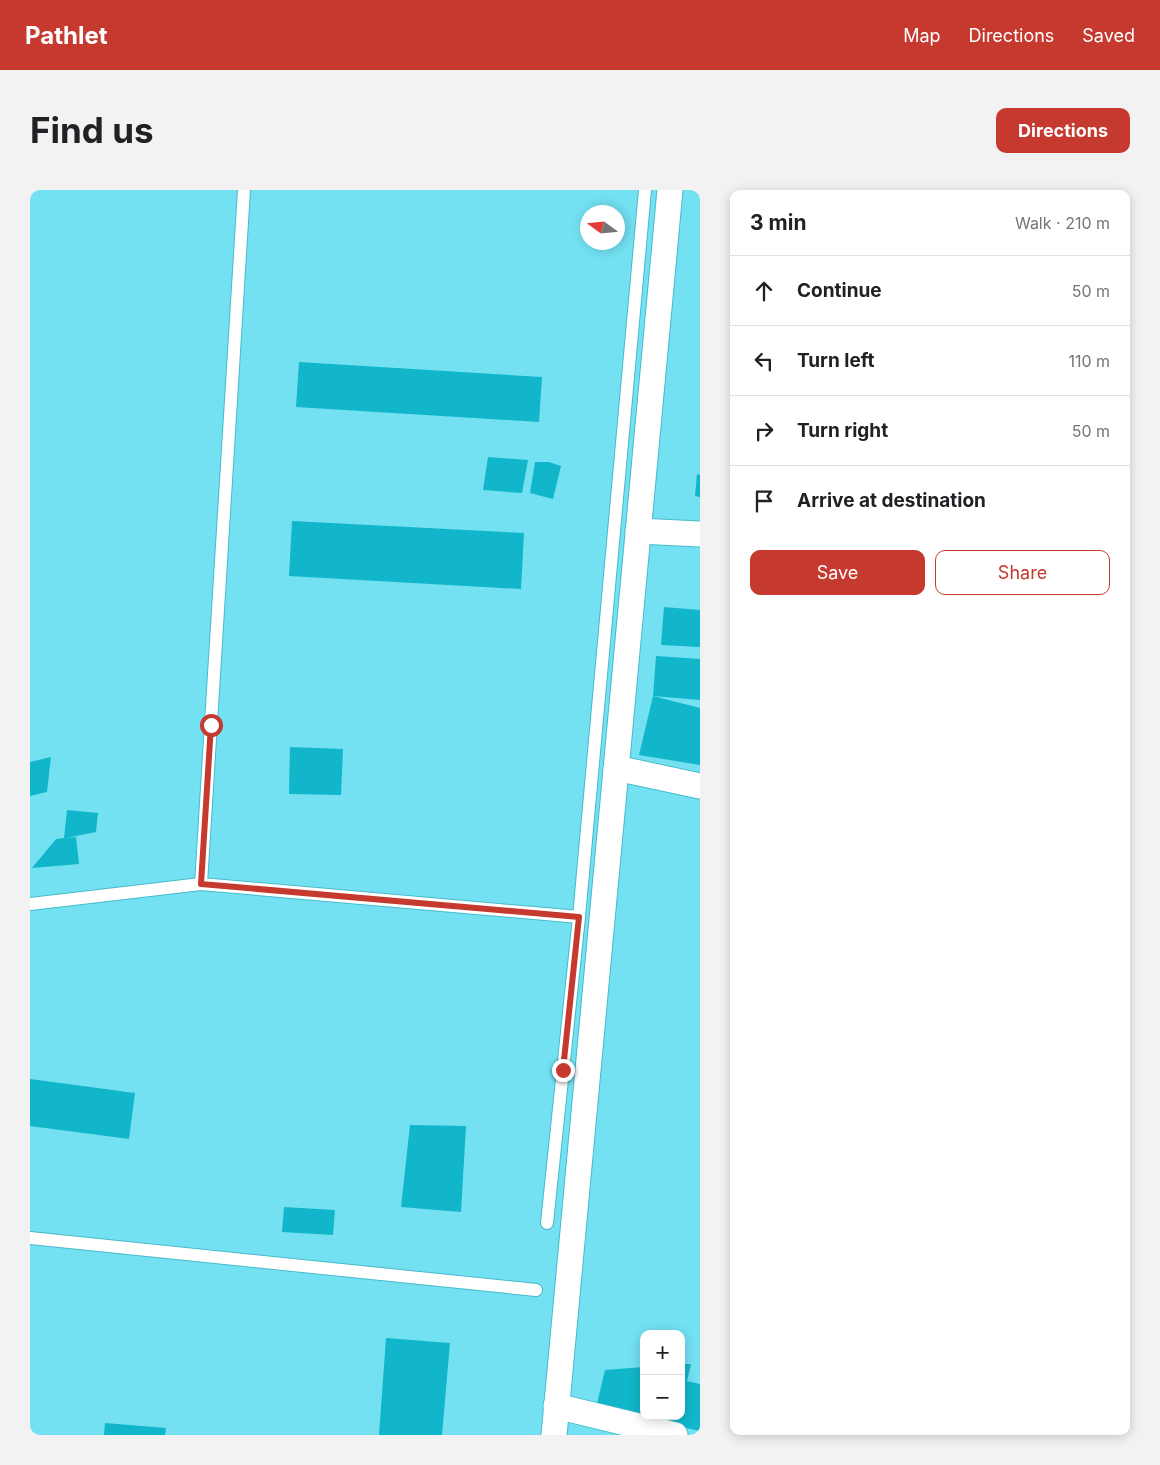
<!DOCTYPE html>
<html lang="en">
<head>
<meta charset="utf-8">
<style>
	body { margin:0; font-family:Inter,sans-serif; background:#f2f2f2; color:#202124 }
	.controls { position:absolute; right:15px; bottom:15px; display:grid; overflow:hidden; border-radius:10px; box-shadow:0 2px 12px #0003 }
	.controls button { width:45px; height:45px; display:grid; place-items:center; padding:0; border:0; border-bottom:1px solid #e0e0e0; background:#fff; color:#202124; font:25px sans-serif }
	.compass { position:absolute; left:550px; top:15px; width:45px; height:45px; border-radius:50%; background:#fff; box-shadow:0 2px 12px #0003; rotate:285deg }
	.stop { position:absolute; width:15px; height:15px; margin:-11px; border:4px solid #c6392e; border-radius:50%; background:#fff }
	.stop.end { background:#c6392e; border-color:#fff; box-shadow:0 1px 5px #0008 }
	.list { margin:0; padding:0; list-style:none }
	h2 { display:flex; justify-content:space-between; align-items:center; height:65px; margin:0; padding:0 20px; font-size:21px }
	h2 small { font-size:16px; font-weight:400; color:#757577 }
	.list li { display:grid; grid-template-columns:32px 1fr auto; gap:15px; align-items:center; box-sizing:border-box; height:70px; padding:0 20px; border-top:1px solid #e0e0e0 }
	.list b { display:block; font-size:19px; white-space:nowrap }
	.list em { font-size:16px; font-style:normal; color:#757577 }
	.actions { display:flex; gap:10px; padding:15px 20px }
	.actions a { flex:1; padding:11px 0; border:1px solid #c6392e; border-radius:10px; text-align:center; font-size:18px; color:#c6392e }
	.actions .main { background:#c6392e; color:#fff }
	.icon { flex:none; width:28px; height:28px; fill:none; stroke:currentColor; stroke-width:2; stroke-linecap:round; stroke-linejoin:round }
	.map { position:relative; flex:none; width:670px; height:1245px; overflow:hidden; border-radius:10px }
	header { display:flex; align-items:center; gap:30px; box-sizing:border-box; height:70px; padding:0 25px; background:#c6392e; color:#fff }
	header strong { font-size:24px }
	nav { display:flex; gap:28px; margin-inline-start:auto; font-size:18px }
	.intro { display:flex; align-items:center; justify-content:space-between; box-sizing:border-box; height:120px; padding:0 30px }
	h1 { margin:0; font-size:35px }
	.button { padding:12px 22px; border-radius:10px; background:#c6392e; color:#fff; font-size:18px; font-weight:700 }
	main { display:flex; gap:30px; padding:0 30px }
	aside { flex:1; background:#fff; border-radius:10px; box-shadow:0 2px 12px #0003 }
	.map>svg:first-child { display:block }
</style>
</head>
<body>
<header>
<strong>Pathlet</strong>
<nav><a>Map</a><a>Directions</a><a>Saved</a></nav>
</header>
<div class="intro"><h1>Find us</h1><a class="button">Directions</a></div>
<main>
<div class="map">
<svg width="670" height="1245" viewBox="0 0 670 1245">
	<rect width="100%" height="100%" fill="#73e1f2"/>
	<!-- building -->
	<g fill="#11b6ca">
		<path d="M269,172L512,187L509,232L266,217Z"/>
		<path d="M458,267L498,270L492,303L453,300Z"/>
		<path d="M505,272H519L531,276L523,309L500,303Z"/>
		<path d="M667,284L670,285V307L665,306Z"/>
		<path d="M262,331L494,343L491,399L259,386Z"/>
		<path d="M634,417L670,420V457L631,455Z"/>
		<path d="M626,466L670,469V510L623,506Z"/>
		<path d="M623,506L670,518V575L609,565Z"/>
		<path d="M260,557L313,559L311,605L259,604Z"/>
		<path d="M21,567L17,602L0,606V572Z"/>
		<path d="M37,620L68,623L66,642L36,648L46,647L49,674L2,678L26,649L34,648Z"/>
		<path d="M0,889L105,903L99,949L0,936Z"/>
		<path d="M380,935L436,936L431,1022L371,1017Z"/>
		<path d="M254,1017L305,1020L303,1045L252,1042Z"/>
		<path d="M356,1148L420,1153L412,1245H349Z"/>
		<path d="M651,1174H661L657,1191L670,1194V1241L566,1218L575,1180L614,1177V1226H651Z"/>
		<path d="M75,1233L136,1238L135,1245H74Z"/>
	</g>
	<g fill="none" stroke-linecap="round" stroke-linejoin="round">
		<defs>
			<g id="service">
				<path d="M171,694L214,0"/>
				<path d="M0,714L171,694L549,727"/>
				<path d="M517,1033L549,727L615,0"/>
				<path d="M0,1048L506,1100"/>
			</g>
			<g id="minor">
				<path d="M608,341L670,344"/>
				<path d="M586,578L670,596"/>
				<path d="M526,1216L645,1245"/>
				<path d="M524,1245L640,0"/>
			</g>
		</defs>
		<!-- service casing -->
		<use href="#service" stroke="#48baca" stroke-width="14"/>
		<!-- minor casing -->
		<use href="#minor" stroke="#48baca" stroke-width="27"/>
		<!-- service -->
		<use href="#service" stroke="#fff" stroke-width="12"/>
		<!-- minor -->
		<use href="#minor" stroke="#fff" stroke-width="25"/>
	</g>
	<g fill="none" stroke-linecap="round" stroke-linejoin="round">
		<!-- route -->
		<path stroke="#c6392e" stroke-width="6" d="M181,535L171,694L549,727L533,880"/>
	</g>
</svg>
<div class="controls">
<button>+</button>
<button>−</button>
</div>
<svg class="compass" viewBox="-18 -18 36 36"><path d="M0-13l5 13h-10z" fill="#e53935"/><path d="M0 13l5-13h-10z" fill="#757577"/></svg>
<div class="stop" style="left:181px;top:535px"></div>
<div class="stop end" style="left:533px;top:880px"></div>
</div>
<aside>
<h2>3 min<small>Walk · 210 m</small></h2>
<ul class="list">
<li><svg class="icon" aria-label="ahead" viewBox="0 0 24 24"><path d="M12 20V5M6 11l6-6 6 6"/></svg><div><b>Continue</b></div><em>50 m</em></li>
<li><svg class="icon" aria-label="left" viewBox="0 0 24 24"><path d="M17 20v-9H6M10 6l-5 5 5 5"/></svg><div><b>Turn left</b></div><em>110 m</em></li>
<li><svg class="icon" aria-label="right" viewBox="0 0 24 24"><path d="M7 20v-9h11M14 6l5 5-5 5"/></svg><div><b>Turn right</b></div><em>50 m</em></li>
<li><svg class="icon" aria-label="arrive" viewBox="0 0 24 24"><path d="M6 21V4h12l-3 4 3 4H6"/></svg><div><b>Arrive at destination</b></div></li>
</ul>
<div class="actions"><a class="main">Save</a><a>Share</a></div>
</aside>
</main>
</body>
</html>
